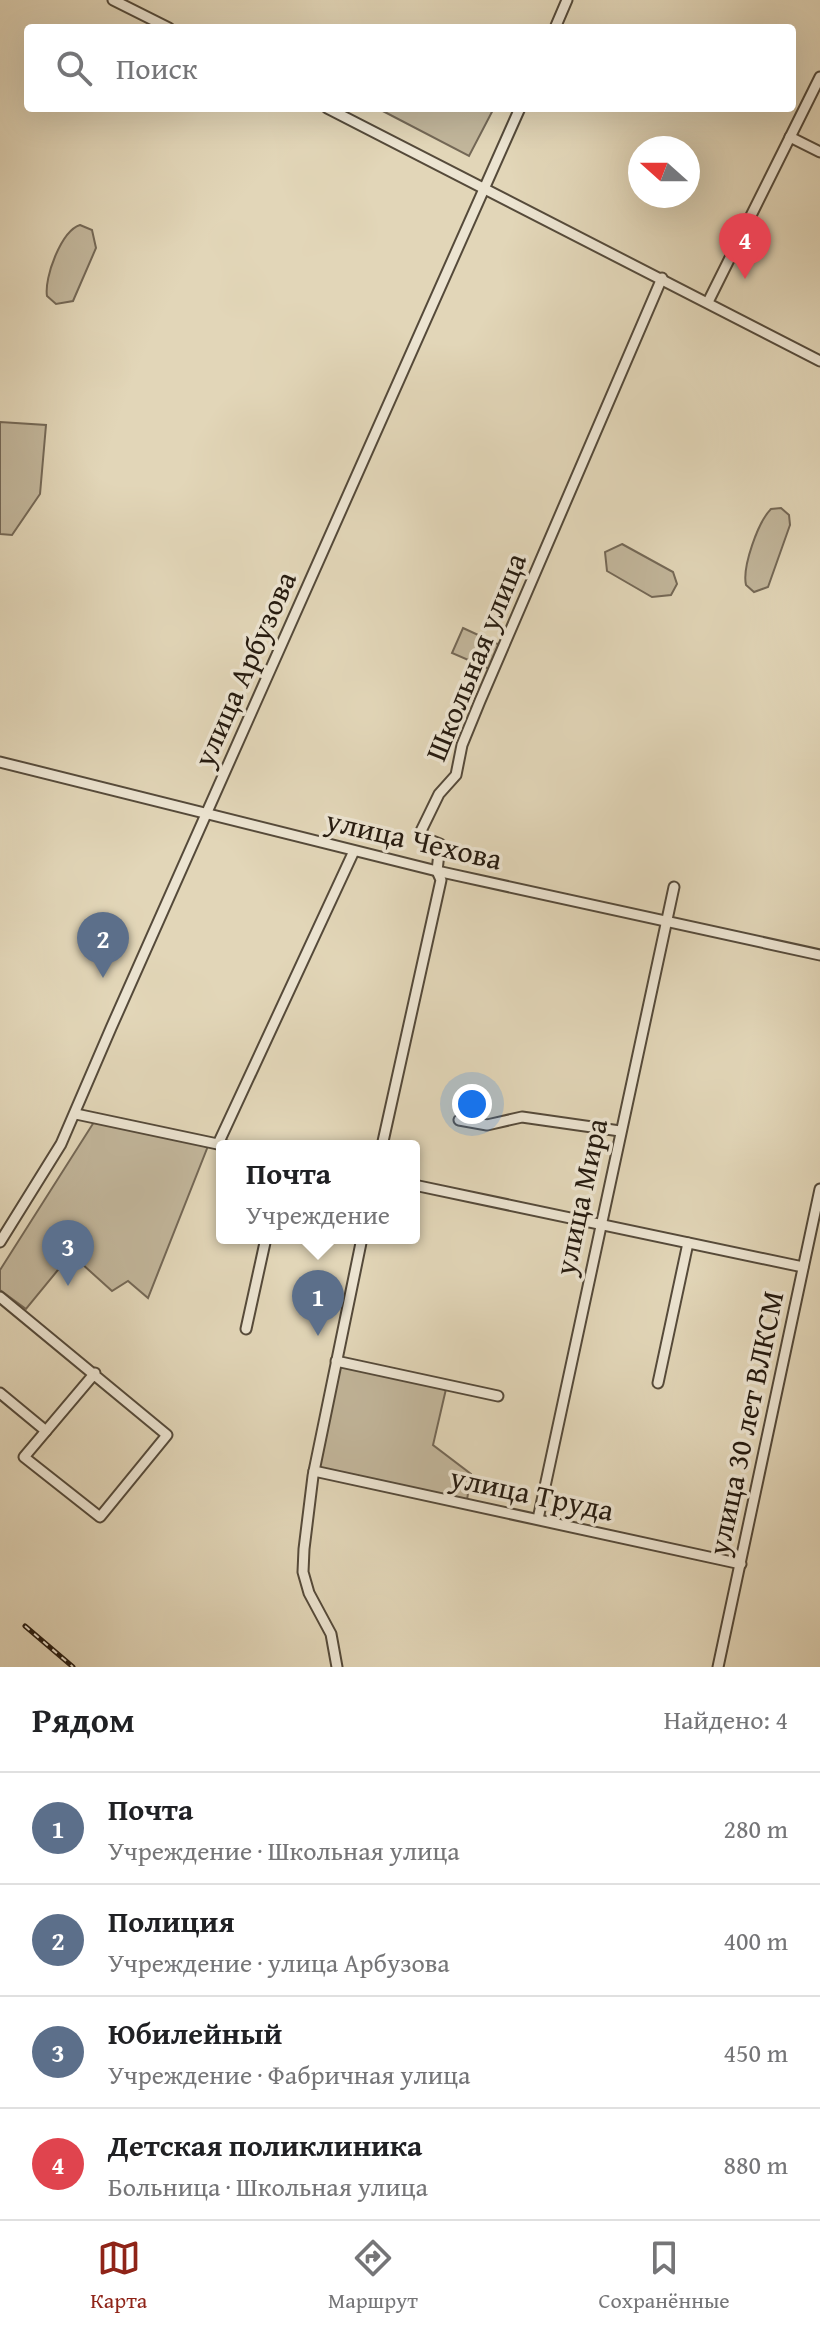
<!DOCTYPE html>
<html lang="ru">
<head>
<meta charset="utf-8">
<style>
	body { margin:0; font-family:"Gentium Book Plus",serif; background:#f2f2f2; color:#202124 }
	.compass { position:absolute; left:628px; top:136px; width:72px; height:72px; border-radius:50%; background:#fff; box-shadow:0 8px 32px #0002; rotate:291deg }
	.you { position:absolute; left:472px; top:1104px; width:28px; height:28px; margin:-20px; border:6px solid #fff; border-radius:50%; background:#1a73e8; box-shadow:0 0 0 12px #1a73e833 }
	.badge { display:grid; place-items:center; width:52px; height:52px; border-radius:50%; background:#8f2418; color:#fff; font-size:26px; font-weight:700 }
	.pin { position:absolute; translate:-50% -66px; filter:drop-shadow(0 2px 4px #0008) }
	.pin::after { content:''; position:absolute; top:42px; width:28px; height:24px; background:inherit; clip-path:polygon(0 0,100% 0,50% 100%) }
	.popup { position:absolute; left:216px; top:1140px; width:204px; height:104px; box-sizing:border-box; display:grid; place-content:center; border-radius:8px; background:#fff; filter:drop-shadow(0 2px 6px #0005); font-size:26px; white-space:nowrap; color:#757577 }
	.popup b { font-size:30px; color:#202124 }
	.popup::after { content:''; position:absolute; left:50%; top:100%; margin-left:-16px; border:16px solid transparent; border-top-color:#fff }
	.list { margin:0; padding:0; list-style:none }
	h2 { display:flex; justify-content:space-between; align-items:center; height:104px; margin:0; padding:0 32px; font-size:34px }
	h2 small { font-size:26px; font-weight:400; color:#757577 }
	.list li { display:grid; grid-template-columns:52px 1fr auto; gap:24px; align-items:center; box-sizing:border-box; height:112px; padding:0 32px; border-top:2px solid #e0e0e0 }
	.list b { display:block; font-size:30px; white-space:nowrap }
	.list p { margin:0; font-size:26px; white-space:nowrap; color:#757577 }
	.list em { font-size:26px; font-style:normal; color:#757577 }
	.icon { flex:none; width:44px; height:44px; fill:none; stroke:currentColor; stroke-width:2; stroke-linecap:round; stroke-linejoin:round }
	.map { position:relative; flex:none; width:820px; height:1667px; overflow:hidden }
	.search { position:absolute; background:#fff; box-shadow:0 8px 32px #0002; left:24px; right:24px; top:24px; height:88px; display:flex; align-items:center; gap:20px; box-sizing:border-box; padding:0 28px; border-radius:8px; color:#757577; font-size:30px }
	.sheet { height:552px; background:#fff }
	nav { display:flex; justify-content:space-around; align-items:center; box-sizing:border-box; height:112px; border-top:2px solid #e0e0e0; background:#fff; font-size:22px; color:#757577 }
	nav a { display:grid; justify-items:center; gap:4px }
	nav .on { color:#8f2418 }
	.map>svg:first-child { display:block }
</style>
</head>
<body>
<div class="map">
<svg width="820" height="1667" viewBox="0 0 820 1667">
	<rect width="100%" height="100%" fill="#e2d6b8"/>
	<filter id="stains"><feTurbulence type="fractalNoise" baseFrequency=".0025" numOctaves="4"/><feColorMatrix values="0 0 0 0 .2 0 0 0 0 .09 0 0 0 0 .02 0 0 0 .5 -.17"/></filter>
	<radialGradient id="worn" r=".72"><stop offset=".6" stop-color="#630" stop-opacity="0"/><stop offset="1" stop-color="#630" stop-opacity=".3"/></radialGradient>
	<!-- green -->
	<g fill="#c2b69b" stroke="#746856" stroke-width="2">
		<path d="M377,108H494L469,156Z"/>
		<path d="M80,225L92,230L96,248L73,301L56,304L47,296C44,278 61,231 80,225Z"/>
		<path d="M0,422L46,425L40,494L12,535L0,534Z"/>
		<path d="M781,508L789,515L790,525L768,587L754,592L746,585C742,567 758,522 771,509Z"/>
		<path d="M622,544L673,572L677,584L671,595L652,597L607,571L605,552Z"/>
		<path d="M463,628L500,645L489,669L452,653Z"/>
		<path d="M94,1122L208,1146L148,1298L128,1281L112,1291L71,1254L26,1309L0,1290V1270Z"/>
		<path d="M338,1366L446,1389L433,1445L471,1474L467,1500L319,1468Z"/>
	</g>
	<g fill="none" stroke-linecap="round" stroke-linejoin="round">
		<defs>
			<g id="minor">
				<path d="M113,0L169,28"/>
				<path d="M555,28L567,0"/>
				<path d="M327,108L820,361"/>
				<path d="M790,137L820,152"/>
				<path d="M708,302L820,77"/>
				<path d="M0,762L437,871L820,955"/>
				<path d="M76,1114L227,1146"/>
				<path d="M459,1120L487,1125L522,1117L620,1131"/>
				<path d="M218,1144L354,851"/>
				<path d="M382,1146L441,880L437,871L440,844L425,838L421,831L439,794L456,775L462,745L480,701L662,278"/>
				<path d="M414,1185L803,1267"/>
				<path d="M0,1242L61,1144L111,1028L520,108"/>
				<path d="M0,1297L167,1435L100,1517L24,1457L95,1373"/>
				<path d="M246,1329L266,1238"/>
				<path d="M336,1361L498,1396"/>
				<path d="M658,1383L688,1243"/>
				<path d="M0,1393L46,1431"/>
				<path d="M314,1471L741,1564"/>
				<path d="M538,1519L674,887"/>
				<path d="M337,1667L331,1634L309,1593L303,1572L304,1549L313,1476L362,1238"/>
				<path d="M718,1667L820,1189"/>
			</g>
		</defs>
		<!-- minor casing -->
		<use href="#minor" stroke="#554a3a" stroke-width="13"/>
		<!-- minor -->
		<use href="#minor" stroke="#ece4d1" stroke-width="9"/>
		<defs>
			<path id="rail" d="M25,1626L73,1667"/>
		</defs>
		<!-- rail casing -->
		<use href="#rail" stroke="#261b10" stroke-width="5"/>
		<!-- rail -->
		<use href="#rail" stroke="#ece4d1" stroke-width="2" stroke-dasharray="6" stroke-linecap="butt"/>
	</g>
	<g text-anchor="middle" stroke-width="7" stroke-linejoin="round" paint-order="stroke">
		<!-- street labels -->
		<g font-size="30" fill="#261b10" stroke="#ece4d1">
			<text transform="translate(476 657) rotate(-68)" y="10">Школьная улица</text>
			<text transform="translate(245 669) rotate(-66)" y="10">улица Арбузова</text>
			<text transform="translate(414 840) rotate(13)" y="10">улица Чехова</text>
			<text transform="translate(581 1197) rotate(-78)" y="10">улица Мира</text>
			<text transform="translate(746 1423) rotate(-78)" y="10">улица 30 лет ВЛКСМ</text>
			<text transform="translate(532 1494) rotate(12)" y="10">улица Труда</text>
		</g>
	</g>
	<rect width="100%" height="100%" filter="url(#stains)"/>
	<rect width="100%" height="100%" fill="url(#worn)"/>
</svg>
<svg class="compass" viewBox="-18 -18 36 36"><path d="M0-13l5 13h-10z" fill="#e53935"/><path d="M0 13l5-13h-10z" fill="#757577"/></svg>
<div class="you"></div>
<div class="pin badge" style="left:318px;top:1336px;background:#5c6f8a">1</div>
<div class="popup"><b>Почта</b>Учреждение</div>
<div class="pin badge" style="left:103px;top:978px;background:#5c6f8a">2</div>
<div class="pin badge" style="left:68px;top:1286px;background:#5c6f8a">3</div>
<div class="pin badge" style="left:745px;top:279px;background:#e0444e">4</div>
<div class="search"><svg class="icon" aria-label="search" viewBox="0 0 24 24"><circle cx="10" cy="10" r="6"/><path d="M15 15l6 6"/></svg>Поиск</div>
</div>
<section class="sheet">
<h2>Рядом<small>Найдено: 4</small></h2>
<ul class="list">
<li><span class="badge" style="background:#5c6f8a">1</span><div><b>Почта</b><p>Учреждение · Школьная улица</p></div><em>280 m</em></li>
<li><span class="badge" style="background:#5c6f8a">2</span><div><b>Полиция</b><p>Учреждение · улица Арбузова</p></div><em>400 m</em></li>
<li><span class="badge" style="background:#5c6f8a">3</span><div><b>Юбилейный</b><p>Учреждение · Фабричная улица</p></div><em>450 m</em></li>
<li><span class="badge" style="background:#e0444e">4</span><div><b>Детская поликлиника</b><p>Больница · Школьная улица</p></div><em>880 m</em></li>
</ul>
</section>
<nav>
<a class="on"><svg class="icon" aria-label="map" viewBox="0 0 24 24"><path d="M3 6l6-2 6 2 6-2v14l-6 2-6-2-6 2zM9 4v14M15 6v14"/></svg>Карта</a>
<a><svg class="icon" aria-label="directions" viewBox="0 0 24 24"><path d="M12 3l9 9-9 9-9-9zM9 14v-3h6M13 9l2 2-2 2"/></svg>Маршрут</a>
<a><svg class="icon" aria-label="saved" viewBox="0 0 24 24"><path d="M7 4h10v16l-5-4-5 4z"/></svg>Сохранённые</a>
</nav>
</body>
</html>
